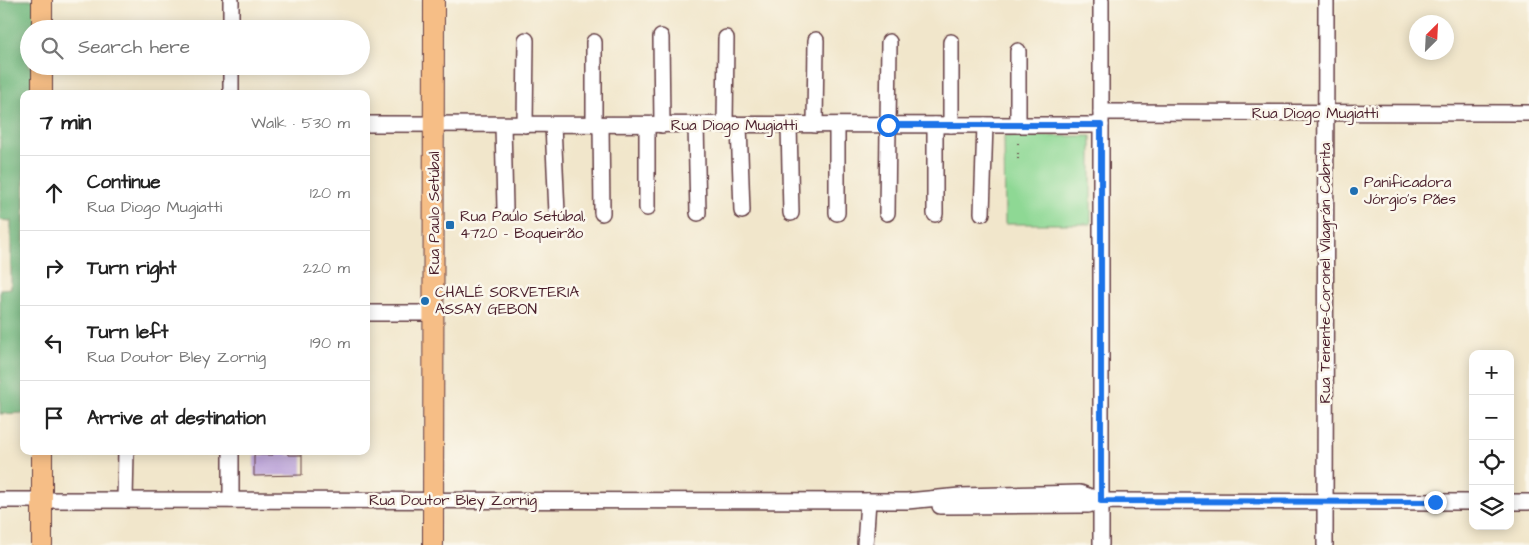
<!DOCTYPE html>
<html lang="en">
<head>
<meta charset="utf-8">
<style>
	body { margin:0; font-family:"Architects Daughter",sans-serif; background:#f6f6f6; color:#222 }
	.controls { position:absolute; right:15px; bottom:15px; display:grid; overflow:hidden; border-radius:10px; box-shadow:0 2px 12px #0003 }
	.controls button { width:45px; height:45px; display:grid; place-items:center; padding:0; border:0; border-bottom:1px solid #e0e0e0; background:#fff; color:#222; font:25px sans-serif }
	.compass { position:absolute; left:1409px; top:15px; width:45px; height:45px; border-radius:50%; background:#fff; box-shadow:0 2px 12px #0003; rotate:24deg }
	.stop { position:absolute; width:15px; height:15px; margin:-11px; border:4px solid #1a73e8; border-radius:50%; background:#fff }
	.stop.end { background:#1a73e8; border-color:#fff; box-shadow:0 1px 5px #0008 }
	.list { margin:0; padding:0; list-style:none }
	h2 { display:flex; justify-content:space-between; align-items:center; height:65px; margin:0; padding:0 20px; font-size:21px }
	h2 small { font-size:16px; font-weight:400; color:#767676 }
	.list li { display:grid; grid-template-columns:32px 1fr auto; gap:15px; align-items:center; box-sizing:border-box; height:75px; padding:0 20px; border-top:1px solid #e0e0e0 }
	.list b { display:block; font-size:19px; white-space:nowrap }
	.list p { margin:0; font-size:16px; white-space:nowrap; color:#767676 }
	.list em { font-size:16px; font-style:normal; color:#767676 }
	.icon { flex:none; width:28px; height:28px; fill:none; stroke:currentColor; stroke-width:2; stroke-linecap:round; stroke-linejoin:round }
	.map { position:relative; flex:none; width:1529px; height:545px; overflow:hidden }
	.search { position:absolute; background:#fff; box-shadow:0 2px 12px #0003; left:20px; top:20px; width:350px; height:55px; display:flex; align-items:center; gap:12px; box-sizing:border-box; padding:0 18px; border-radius:28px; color:#767676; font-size:19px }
	.panel { position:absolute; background:#fff; box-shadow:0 2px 12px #0003; left:20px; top:90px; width:350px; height:365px; border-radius:10px }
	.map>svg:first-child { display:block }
</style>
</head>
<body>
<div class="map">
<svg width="1529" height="545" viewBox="0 0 1529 545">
	<rect width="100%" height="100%" fill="#fbf7ec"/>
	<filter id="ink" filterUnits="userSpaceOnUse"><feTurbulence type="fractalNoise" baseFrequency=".02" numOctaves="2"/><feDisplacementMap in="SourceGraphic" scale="10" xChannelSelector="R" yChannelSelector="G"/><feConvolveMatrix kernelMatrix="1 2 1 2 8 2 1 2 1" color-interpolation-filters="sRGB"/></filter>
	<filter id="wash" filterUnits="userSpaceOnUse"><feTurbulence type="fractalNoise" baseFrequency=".0096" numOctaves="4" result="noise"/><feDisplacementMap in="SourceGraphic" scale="20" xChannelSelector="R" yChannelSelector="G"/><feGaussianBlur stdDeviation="1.12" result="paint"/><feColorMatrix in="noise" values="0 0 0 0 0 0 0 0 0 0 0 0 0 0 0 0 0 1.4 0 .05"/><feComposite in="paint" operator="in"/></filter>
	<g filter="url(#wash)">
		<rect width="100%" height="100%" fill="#f1e6cb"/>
		<!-- green -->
		<path fill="#8ed894" stroke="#6c7c60" d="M1004,136H1091V224H1005Z"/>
		<!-- forest -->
		<path fill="#72b87e" stroke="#5e6c54" d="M0,0H41V29H29V66H41V94H24V413L0,414V289L11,288V221L0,220Z"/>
		<g id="blocks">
			<!-- building -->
			<path fill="#bfa8da" d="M273,451H287L288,455H302V475L254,476V455H273Z"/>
		</g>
	</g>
	<g filter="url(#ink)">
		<use href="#blocks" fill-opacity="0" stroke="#633d43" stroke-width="1"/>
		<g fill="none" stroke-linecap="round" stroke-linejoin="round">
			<defs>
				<g id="minor">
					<path d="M231,29V0"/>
					<path d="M661,37L662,125"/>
					<path d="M951,42V125"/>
					<path d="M231,94V66"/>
					<path d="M1101,112L1529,113"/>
					<path d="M366,124L1101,125"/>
					<path d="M503,125L505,209"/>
					<path d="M525,125L526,40"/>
					<path d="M553,125L557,213"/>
					<path d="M594,125V42"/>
					<path d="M601,125L602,213"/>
					<path d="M647,125V208"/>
					<path d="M696,125L698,213"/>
					<path d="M725,125L726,38"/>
					<path d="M739,125L742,211"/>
					<path d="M789,125L791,213"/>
					<path d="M815,125L816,40"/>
					<path d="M1018,125V51"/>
					<path d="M837,213V125"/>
					<path d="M887,213L889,42"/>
					<path d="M982,213L985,125"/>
					<path d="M935,214V125"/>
					<path d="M366,313H433"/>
					<path d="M0,500L907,501L960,496L1080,493L1101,501"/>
					<path d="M125,500L126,451"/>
					<path d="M231,500V451"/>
					<path d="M1510,502H1529"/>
					<path d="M940,506L1088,505L1101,501L1473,502"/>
					<path d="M865,545L868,501"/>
					<path d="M1101,545V0"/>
					<path d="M1325,545L1326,0"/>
				</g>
				<g id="major">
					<path d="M42,0V29"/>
					<path d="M42,66V94"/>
					<path d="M42,451V545"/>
					<path d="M433,545L434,0"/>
				</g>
			</defs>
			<!-- minor casing -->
			<use href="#minor" stroke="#633d43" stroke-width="18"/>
			<!-- major casing -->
			<use href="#major" stroke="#633d43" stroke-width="22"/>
			<!-- path -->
			<path stroke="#633d43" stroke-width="2" stroke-dasharray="1 4" stroke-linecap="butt" d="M1018,159V139"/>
			<!-- minor -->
			<use href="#minor" stroke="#fff" stroke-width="15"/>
			<!-- major -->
			<use href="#major" stroke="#f6be86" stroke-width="20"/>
		</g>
	</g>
	<g fill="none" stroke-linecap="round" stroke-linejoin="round" filter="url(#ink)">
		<!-- route -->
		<path stroke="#1a73e8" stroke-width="6" d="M888,125H1101V501L1435,502"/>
	</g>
	<!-- markers -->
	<g fill="#1f6fb2" stroke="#fbf7ec" stroke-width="2">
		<circle cx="1354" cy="191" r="5"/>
		<rect x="445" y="220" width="10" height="10" rx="2.5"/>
		<circle cx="425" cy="301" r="5"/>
	</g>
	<g text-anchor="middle" stroke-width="5" stroke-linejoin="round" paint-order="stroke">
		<!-- street labels -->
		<g font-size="15" fill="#4a1f2b" stroke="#fbf7ec">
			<text x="1315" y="118">Rua Diogo Mugiatti</text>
			<text x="734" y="130">Rua Diogo Mugiatti</text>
			<text transform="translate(434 213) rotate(-90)" y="5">Rua Paulo Setúbal</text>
			<text transform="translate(1325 273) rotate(-90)" y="5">Rua Tenente-Coronel Vilagrán Cabrita</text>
			<text x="453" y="505">Rua Doutor Bley Zornig</text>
		</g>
		<!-- poi labels -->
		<g font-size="15" fill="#4a1f2b" stroke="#fbf7ec" text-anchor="start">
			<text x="1364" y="187">Panificadora<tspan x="1364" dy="17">Jórgio's Pães</tspan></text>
			<text x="460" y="221">Rua Paulo Setúbal,<tspan x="460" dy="17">4720 - Boqueirão</tspan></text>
			<text x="435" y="297">CHALÉ SORVETERIA<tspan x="435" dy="17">ASSAY GEBON</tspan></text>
		</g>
	</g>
</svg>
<div class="controls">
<button>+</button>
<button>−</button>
<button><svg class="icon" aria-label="locate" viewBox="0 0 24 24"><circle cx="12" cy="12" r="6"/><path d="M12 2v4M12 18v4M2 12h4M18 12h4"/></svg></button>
<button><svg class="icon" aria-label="layers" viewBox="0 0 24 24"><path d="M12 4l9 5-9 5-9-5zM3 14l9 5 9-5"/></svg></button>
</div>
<svg class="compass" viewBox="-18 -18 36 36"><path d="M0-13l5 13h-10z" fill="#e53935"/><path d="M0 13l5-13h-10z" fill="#767676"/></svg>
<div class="stop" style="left:888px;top:125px"></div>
<div class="stop end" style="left:1435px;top:502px"></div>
<div class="search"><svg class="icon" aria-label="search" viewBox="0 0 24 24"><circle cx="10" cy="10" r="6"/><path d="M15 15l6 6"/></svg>Search here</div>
<section class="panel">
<h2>7 min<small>Walk · 530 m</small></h2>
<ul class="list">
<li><svg class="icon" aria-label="ahead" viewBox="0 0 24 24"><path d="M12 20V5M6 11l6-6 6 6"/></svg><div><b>Continue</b><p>Rua Diogo Mugiatti</p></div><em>120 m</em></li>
<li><svg class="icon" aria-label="right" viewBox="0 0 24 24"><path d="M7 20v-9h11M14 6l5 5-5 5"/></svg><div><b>Turn right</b></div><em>220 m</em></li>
<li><svg class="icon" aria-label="left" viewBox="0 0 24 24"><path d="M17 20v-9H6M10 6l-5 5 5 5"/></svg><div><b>Turn left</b><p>Rua Doutor Bley Zornig</p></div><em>190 m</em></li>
<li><svg class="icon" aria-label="arrive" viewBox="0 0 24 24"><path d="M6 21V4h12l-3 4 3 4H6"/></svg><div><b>Arrive at destination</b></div></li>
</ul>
</section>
</div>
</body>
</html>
